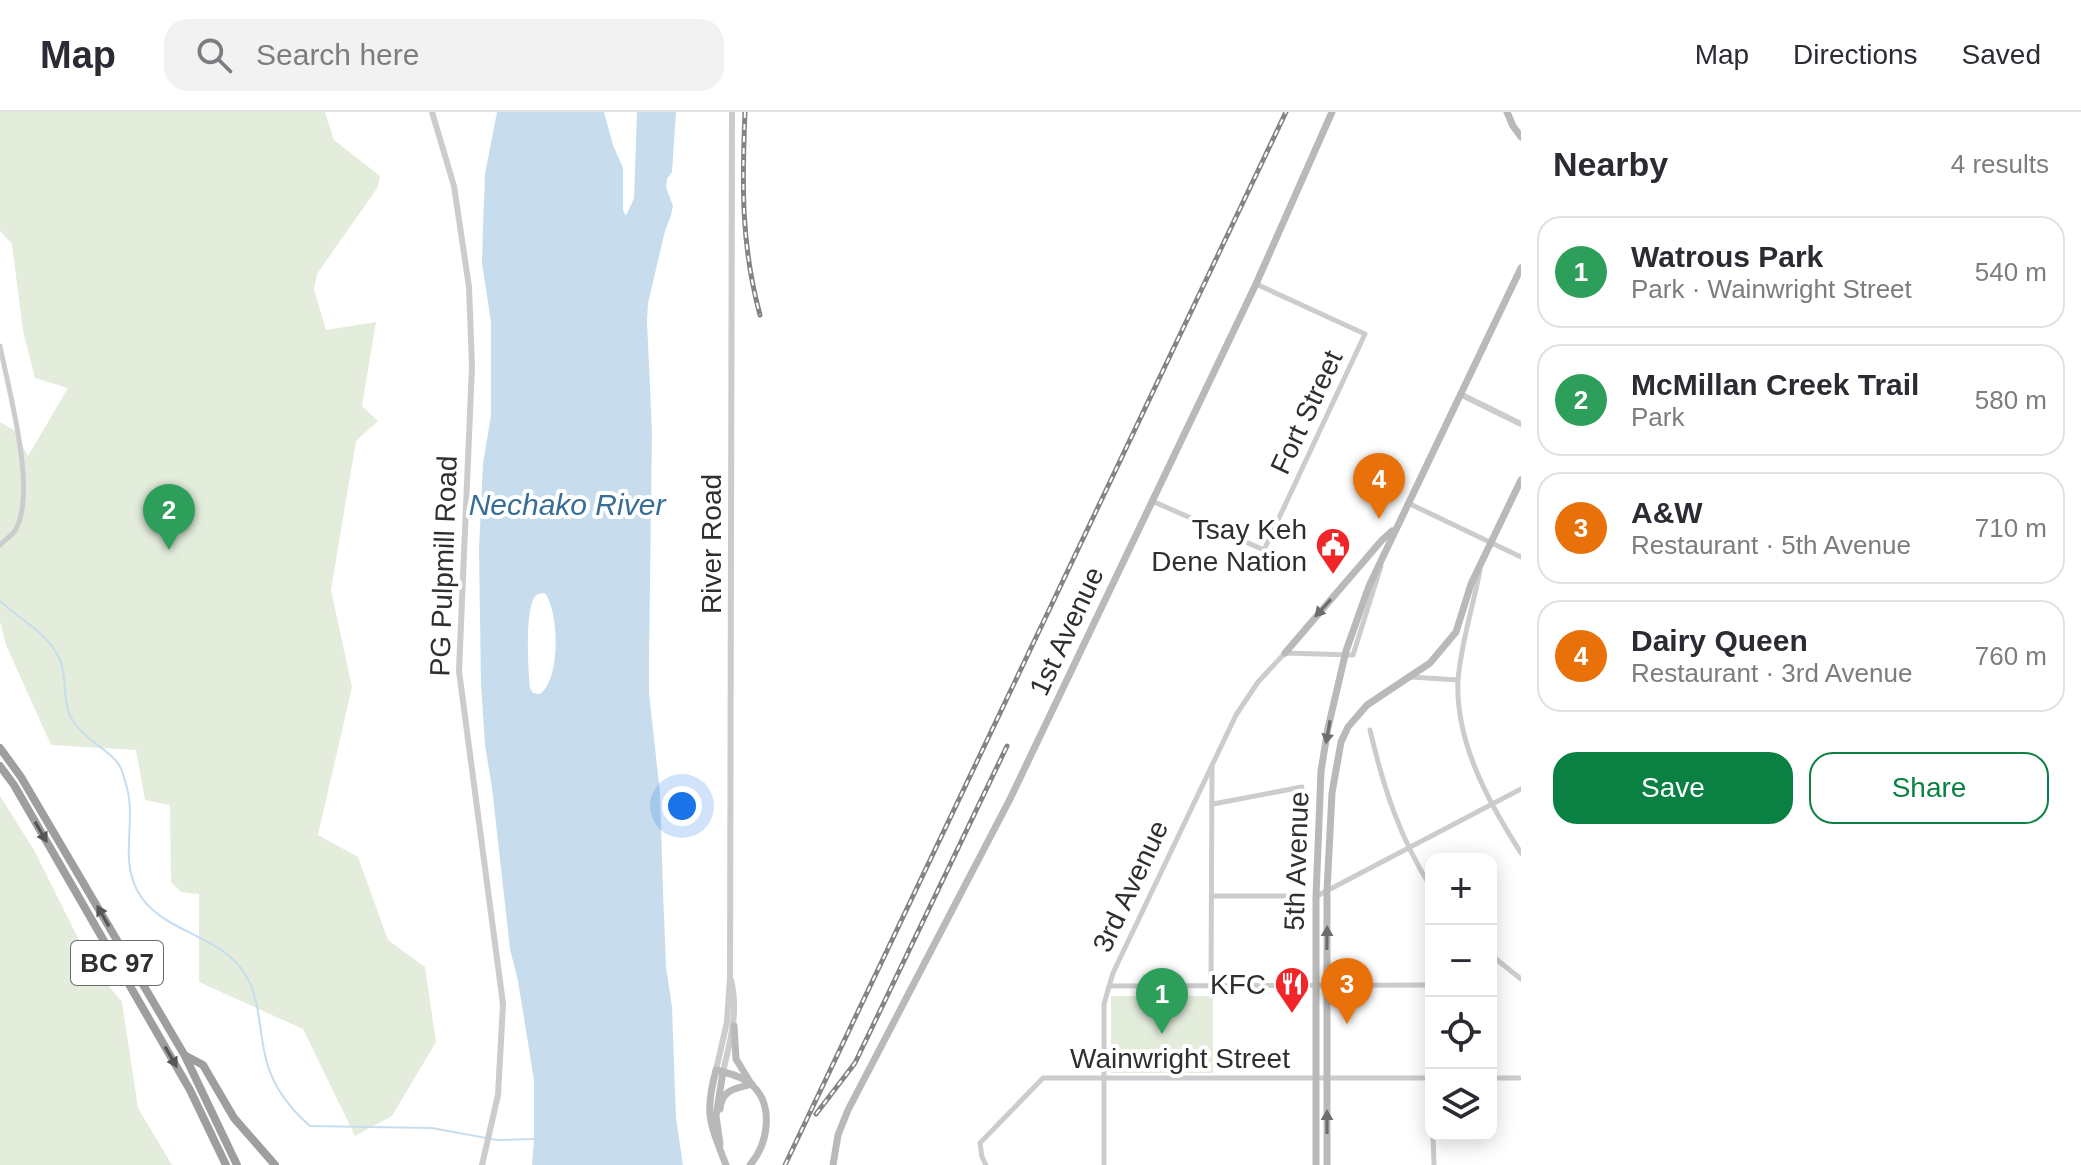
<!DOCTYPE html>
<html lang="en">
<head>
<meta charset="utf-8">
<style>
	body { margin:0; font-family:Arial,sans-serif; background:#f2f2f3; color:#2b2b33 }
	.controls { position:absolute; right:24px; bottom:24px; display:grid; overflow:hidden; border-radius:16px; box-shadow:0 4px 20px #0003 }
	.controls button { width:72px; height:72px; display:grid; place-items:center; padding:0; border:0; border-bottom:2px solid #e1e1e2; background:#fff; color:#2b2b33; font:40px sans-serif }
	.you { position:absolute; left:682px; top:694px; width:28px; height:28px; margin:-20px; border:6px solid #fff; border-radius:50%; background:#1a73e8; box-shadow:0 0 0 12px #1a73e833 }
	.badge { display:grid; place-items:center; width:52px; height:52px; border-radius:50%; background:#0b8043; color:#fff; font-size:26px; font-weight:700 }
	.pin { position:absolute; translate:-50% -66px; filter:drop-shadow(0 2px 4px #0008) }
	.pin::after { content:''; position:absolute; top:42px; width:28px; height:24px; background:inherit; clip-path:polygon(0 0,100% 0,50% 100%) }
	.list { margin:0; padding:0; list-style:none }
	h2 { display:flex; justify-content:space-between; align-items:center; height:104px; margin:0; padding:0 32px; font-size:34px }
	h2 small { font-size:26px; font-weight:400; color:#7c7c81 }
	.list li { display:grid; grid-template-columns:52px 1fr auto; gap:24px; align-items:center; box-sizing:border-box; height:112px; margin:0 16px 16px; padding:0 16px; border:2px solid #e1e1e2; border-radius:24px }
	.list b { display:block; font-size:30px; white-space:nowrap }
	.list p { margin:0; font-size:26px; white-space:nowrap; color:#7c7c81 }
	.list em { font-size:26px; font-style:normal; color:#7c7c81 }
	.actions { display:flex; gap:16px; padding:24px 32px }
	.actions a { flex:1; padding:18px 0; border:2px solid #0b8043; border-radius:24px; text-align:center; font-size:28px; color:#0b8043 }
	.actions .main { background:#0b8043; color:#fff }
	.icon { flex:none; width:44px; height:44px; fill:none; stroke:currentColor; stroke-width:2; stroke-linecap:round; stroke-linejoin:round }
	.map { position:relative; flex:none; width:1521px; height:1053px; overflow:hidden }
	header { display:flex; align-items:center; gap:48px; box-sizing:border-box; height:112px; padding:0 40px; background:#fff; border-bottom:2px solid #e1e1e2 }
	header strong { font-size:38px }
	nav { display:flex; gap:44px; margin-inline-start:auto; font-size:28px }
	.search { width:560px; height:72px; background:#f2f2f3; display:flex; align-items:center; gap:20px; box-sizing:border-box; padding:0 28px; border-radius:24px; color:#7c7c81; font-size:30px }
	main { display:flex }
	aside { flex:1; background:#fff }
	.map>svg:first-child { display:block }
</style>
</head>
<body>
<header>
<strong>Map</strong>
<div class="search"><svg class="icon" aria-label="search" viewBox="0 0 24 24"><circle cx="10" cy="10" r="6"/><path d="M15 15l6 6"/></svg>Search here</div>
<nav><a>Map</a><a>Directions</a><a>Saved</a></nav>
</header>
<main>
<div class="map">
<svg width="1521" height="1053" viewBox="0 0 1521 1053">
	<rect width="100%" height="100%" fill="#fff"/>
	<!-- green -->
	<g fill="#e4eddc">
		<path d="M0,0H325L334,28L380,64L378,75L317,162L314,177L326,218L376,210L362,294L378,309L356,329L331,478L352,575L318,723L358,745L388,828L425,855L436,930L392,1004L355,1024L303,917L199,870V782L181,780L171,770L170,693L145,688L136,638L51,633L6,533L0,510V310L14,318L28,344L68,276L35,266L23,219L12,132L0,119Z"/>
		<path d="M0,684L34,738L92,854L122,890L138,996L172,1053H0Z"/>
		<rect x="1111" y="884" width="102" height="77"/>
	</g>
	<!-- water -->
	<path fill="#c7ddee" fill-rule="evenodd" d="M497,0H604L613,33L623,56V98L626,104L634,86L637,0H676L672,60L667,67L666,75L673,94L671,103L665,119L648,191L647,209L652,319L649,546V581L660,681L663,779L666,855L672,895L676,1006L683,1053H532L534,1027V968L518,869L510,837L492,676L485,633L481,572L479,437L483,352L491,303V210L482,151L483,114L485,62ZM545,481C559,500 561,567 540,582L533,581L530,576C528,557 525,502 534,486C537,481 540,482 545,481Z"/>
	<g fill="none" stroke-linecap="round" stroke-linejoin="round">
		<!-- stream -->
		<path stroke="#c7ddee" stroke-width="2" d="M0,489C21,509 54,524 62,554C67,574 62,595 75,612C87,629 112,640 119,653C123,659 125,669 127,676C136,709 120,746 137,778C159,821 220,821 245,862C259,884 259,913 264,938C269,969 287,994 310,1014L432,1016L497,1028L534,1027"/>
		<!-- minor -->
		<g stroke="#ccc" stroke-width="5">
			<path d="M0,234C8,276 39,384 14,420C11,424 4,429 0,433"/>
			<path d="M1152,389L1264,438L1365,222L1256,172"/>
			<path d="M1408,391L1521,445"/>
			<path d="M1480,458C1473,495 1461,531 1458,568C1455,630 1489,691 1521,741"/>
			<path d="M1412,565L1458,568"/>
			<path d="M1370,618C1383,674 1400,727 1431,775"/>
			<path d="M1213,692L1302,675"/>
			<path d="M1213,784H1291"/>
			<path d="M1317,784L1521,677"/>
			<path d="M1491,843L1521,867"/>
			<path d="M1109,874L1431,873"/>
			<path d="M1211,874L1212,655"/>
			<path d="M1491,966H1521"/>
			<path d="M1433,1023L1434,1053"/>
			<path d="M986,1053L982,1045L980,1031L1043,966H1431"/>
			<path d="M1104,1053V892L1113,861L1236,603L1258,570L1285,541L1353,543L1381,454"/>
		</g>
		<!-- tertiary -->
		<g stroke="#ccc" stroke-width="6">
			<path d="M432,0L454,74L469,175L472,254L459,559L503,892L498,983L482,1053"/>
			<path d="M1460,282L1521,312"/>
			<path d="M716,958L727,910L730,865L732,0"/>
			<path d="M723,960C730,929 739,900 731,868"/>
		</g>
		<!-- secondary -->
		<g stroke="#b9b9b9" stroke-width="7">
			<path d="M1507,0L1513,14L1521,25"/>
			<path d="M1285,541L1382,428L1392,419"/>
			<path d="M734,914L736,947L750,970"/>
			<path d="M720,997C722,977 735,977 752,972"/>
			<path d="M720,1032L716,1004L723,960"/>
			<path d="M726,1053C710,1011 704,1003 716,958C727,961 742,964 751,972C775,993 768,1032 750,1053"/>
			<path d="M833,1053L838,1023L848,998L1010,687L1256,172L1332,0"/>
			<path d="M1316,1053V785L1321,659L1328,616L1346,539L1369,474L1521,156"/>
			<path d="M1327,1053V779L1332,681L1341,630L1348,615L1367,593L1430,551L1456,520L1471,472L1521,368"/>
		</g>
		<!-- trunk -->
		<g stroke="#9e9e9e" stroke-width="8">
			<path d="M0,636L21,665L185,944L237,1053"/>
			<path d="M0,654L14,673L190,978L226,1053"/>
			<path d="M186,944L203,953L234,1006L275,1053"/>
		</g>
		<defs>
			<g id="rail">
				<path d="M745,0C742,72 741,133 760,203"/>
				<path d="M816,1002L855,951L1007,634"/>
				<path d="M785,1053L1286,0"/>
			</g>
		</defs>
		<!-- rail casing -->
		<use href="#rail" stroke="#848484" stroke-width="5"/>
		<!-- rail -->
		<use href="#rail" stroke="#fff" stroke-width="2" stroke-dasharray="6" stroke-linecap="butt"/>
	</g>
	<!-- one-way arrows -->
	<defs><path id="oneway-solid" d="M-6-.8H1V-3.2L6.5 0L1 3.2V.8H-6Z" transform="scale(2)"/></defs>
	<g fill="#6d6d6d">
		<use href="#oneway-solid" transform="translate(1323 496) rotate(132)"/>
		<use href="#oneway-solid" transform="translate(1328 620) rotate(100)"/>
		<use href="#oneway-solid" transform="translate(1327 826) rotate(-89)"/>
		<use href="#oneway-solid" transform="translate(1327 1010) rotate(-90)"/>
	</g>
	<g fill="#565656">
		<use href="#oneway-solid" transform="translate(41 720) rotate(60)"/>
		<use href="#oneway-solid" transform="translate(103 804) rotate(-120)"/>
		<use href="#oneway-solid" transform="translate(171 945) rotate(60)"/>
	</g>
	<!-- icons -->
	<defs>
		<symbol id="civic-pin" viewBox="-11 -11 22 30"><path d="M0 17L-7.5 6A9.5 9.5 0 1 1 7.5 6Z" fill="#f22529" stroke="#fff"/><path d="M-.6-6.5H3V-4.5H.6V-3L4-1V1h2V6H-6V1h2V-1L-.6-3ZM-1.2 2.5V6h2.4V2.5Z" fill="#fff"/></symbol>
		<symbol id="restaurant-pin" viewBox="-11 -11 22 30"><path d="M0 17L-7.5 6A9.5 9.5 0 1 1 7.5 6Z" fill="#f22529" stroke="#fff"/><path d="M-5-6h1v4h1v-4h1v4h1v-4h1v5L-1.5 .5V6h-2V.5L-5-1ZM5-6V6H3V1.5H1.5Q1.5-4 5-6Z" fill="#fff"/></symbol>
	</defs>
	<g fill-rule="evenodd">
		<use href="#civic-pin" x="1313" y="413" width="40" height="54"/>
		<use href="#restaurant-pin" x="1272" y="852" width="40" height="54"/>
	</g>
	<g text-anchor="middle" stroke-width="8" stroke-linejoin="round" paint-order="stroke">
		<!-- shield labels -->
		<rect fill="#fff" stroke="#6d6d6d" stroke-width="2" x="71" y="829" width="92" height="44" rx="6"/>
		<g font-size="26" font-weight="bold" fill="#2f2f2f">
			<text x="117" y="860">BC 97</text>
		</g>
		<!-- street labels -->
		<g font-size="28" fill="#2f2f2f" stroke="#fff">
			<text transform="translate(1306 300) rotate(-65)" y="10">Fort Street</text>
			<text transform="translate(711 432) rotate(-90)" y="10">River Road</text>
			<text transform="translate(443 454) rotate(-88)" y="10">PG Pulpmill Road</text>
			<text transform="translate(1066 519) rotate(-65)" y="10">1st Avenue</text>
			<text transform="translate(1296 749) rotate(-88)" y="10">5th Avenue</text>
			<text transform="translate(1130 774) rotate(-65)" y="10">3rd Avenue</text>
			<text x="1180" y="956">Wainwright Street</text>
		</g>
		<!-- poi labels -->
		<g font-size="28" fill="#2f2f2f" stroke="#fff" text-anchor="end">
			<text x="1307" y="427">Tsay Keh<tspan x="1307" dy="32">Dene Nation</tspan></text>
			<text x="1266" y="882">KFC</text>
		</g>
		<!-- water labels -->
		<g font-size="30" font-style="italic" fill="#376d97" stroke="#fff">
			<text x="567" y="403">Nechako River</text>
		</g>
	</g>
</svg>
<div class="controls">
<button>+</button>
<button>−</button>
<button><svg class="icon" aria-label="locate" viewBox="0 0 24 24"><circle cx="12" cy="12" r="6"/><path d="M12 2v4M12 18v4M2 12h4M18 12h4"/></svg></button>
<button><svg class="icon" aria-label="layers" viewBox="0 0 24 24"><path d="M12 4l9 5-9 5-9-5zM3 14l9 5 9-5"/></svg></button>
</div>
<div class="you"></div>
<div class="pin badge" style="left:1162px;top:922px;background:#2e9e5b">1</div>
<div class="pin badge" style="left:169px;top:438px;background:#2e9e5b">2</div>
<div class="pin badge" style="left:1347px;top:912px;background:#e8710a">3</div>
<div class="pin badge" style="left:1379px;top:407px;background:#e8710a">4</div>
</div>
<aside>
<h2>Nearby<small>4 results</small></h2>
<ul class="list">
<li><span class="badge" style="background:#2e9e5b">1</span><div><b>Watrous Park</b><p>Park · Wainwright Street</p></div><em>540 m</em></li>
<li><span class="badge" style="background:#2e9e5b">2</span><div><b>McMillan Creek Trail</b><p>Park</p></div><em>580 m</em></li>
<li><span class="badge" style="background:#e8710a">3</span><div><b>A&amp;W</b><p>Restaurant · 5th Avenue</p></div><em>710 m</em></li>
<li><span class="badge" style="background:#e8710a">4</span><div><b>Dairy Queen</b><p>Restaurant · 3rd Avenue</p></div><em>760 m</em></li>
</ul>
<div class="actions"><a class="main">Save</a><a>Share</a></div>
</aside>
</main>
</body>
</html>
